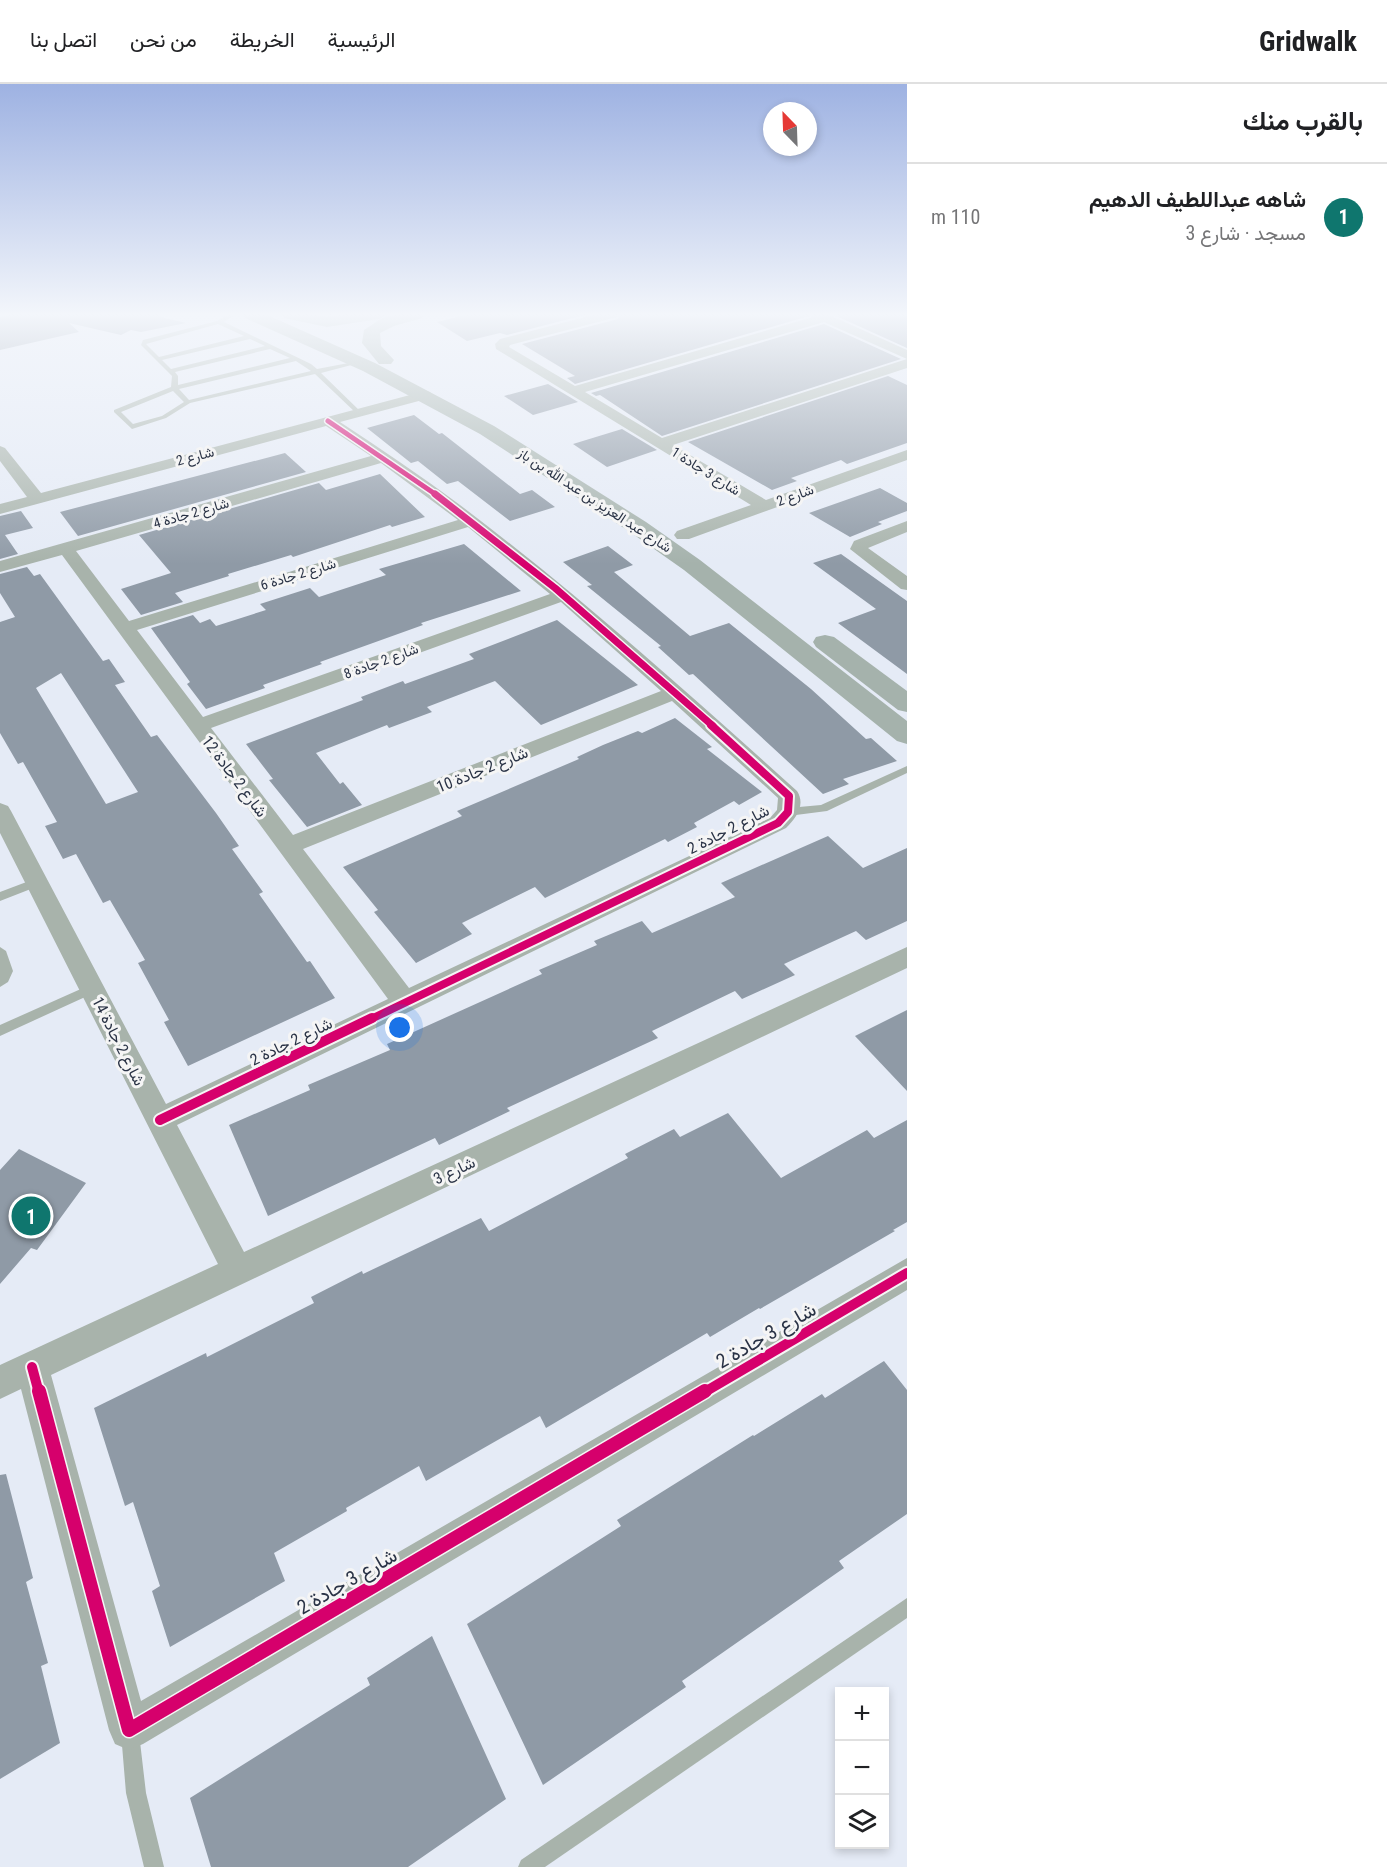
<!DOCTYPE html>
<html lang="ar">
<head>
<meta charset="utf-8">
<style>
	body { margin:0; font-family:"Roboto Condensed",Vazirmatn,sans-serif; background:#f2f2f2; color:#202124; direction:rtl }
	.controls { position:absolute; right:18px; bottom:18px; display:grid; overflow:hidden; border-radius:0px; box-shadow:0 3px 9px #0003 }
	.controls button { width:54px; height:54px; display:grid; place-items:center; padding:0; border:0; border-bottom:2px solid #e0e0e0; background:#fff; color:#202124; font:30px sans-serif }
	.compass { position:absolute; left:763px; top:18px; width:54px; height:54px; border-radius:50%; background:#fff; box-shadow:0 3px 9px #0003; rotate:337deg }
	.you { position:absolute; left:400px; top:944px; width:21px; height:21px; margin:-15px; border:4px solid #fff; border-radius:50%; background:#1a73e8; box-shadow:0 0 0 9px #1a73e833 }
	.badge { display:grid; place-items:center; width:39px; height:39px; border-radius:50%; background:#0f766e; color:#fff; font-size:20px; font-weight:700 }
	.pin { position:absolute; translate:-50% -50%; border:3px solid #fff; box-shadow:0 2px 6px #0006 }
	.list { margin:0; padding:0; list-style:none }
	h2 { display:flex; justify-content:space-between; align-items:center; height:78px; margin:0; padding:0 24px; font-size:26px }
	h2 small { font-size:20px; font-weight:400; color:#757577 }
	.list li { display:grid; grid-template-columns:39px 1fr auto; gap:18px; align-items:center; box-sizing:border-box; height:108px; padding:0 24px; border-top:2px solid #e0e0e0 }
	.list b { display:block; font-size:22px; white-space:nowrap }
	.list p { margin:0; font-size:20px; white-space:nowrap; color:#757577 }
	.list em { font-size:20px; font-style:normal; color:#757577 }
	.icon { flex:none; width:33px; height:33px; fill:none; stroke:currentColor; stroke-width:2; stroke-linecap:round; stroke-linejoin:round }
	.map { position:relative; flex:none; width:907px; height:1783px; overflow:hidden; direction:ltr }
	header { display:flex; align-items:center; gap:36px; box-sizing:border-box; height:84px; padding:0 30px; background:#fff; border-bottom:2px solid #e0e0e0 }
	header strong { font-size:28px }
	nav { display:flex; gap:33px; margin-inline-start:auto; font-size:21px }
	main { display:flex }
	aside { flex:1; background:#fff }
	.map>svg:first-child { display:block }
</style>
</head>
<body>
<header>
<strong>Gridwalk</strong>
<nav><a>الرئيسية</a><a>الخريطة</a><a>من نحن</a><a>اتصل بنا</a></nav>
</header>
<main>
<aside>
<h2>بالقرب منك<small></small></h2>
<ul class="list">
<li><span class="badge">1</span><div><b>شاهه عبداللطيف الدهيم</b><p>مسجد · شارع 3</p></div><em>110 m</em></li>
</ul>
</aside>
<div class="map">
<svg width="907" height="1783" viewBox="0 0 907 1783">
	<rect width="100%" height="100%" fill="#e5ebf6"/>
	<!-- building -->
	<g fill="#8f9aa6" fill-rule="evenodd">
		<path d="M13,230H161L157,232L186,239L141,248L131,246L121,251L69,239L79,248L0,266V233Z"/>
		<path d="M469,230H588L507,251L500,249L467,257L437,238Z"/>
		<path d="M620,230H808L809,232L575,300L567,294L575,292L522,260L618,235Z"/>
		<path d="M832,230H907V264Z"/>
		<path d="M824,240L901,275L662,352L600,311L596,312L591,309Z"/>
		<path d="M888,292L907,301V359L847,380L841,376L791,394L797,397L772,406L688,358Z"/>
		<path d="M548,300L578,318L533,331L504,312Z"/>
		<path d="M414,331L439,350L442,349L520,410L532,406L555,423L510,437L458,397L447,400L418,377L411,379L367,344Z"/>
		<path d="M622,345L657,366L607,383L573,360Z"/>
		<path d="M285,369L306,388L78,452L60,428Z"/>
		<path d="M380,390L425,433L392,443L390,441L293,473L291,471L228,490L229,492L175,509L183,518L141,531L121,505L171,489L139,451L319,399L326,406Z"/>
		<path d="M880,404L907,419V427L878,438L882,440L850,453L809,429Z"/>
		<path d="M21,427L33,444L5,451L18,470L0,475V432Z"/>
		<path d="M464,460L521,507L421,539L423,541L320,578L322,580L263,601L265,604L206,625L187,600L190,598L151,544L193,531L200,539L210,535L216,542L266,526L260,520L310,504L319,513L386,491L379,485Z"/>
		<path d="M608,462L633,481L614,488L690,552L729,539L811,605L866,655L871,654L897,677L843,695L849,700L823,710L693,590L689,591L658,563L661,562L587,502L592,501L563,478Z"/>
		<path d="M841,470L907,517V590L838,539L876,525L813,479Z"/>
		<path d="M27,483L34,492L40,490L103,577L109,575L125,598L115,601L151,653L157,651L216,729L239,762L232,765L263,808L259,810L307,878L310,877L335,914L188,982L164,938L169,936L138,879L145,876L110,816L103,819L76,770L63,775L45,742L57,738L23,678L18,680L0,649V538L15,533L0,509V490ZM61,589L138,708L106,720L36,604Z"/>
		<path d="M557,536L638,601L541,641L495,597L427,623L432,628L389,644L387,641L316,669L340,700L343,698L362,721L307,743L269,696L273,695L246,660L363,616L361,613L403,597L405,600L474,575L469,570Z"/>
		<path d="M675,634L712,663L707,665L762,708L739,721L734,717L694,739L697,743L668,758L665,755L545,814L535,803L462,839L472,850L416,879L374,828L378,826L343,783L462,732L457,727L579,675L577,673L603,661L638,647L642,649Z"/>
		<path d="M828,752L863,784L907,764V837L866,856L856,847L784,880L795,891L742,915L735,907L652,947L658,954L507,1024L510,1027L439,1061L435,1054L268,1132L229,1041L310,1006L308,1001L390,966L387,960L542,890L539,886L597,861L594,857L642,837L652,849L735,813L721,799Z"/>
		<path d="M907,926V1007L855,952Z"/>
		<path d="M728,1029L781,1094L867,1046L874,1054L907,1036V1138L893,1146L895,1147L760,1225L759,1224L710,1253L707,1249L546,1344L540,1332L426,1397L419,1382L346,1424L347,1427L274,1469L285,1497L170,1563L152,1507L160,1502L133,1418L125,1422L94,1324L206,1269L207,1273L314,1219L311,1213L362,1187L363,1190L481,1134L489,1147L628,1074L625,1070L674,1045L680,1053Z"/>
		<path d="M19,1065L86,1099L37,1166L31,1164L0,1200V1086Z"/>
		<path d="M884,1277L907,1306V1430L839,1477L844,1484L682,1597L686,1603L543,1701L467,1540L621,1442L617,1436L753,1351L754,1352L822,1310L825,1314Z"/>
		<path d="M6,1390L33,1494L26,1498L48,1579L41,1582L60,1659L0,1695V1391Z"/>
		<path d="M432,1552L506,1715L408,1783H211L190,1714L370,1601L367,1594Z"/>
	</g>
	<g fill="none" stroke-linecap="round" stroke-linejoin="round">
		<!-- lane -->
		<g fill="#a8b3ab" fill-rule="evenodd">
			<path d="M229,230H236L224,238L311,280L317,285L359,277V279L321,289L360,327V329H356L315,290L190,319L166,334L132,345L114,328V326L171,303L172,292L141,261L143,256L217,237ZM218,240L244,252L159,273L146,260ZM250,255L265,262L171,285L162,276ZM270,265L290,274L178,301V292L175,288ZM296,277L311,287L189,316L179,305ZM173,307L184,318L162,332L133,340L121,328Z"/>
			<path d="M318,230H337L334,232Z"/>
			<path d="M907,682V689L827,727L788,732L783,728L788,724L821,721Z"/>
			<path d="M37,794L41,795L43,798L41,801L0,817V808Z"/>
			<path d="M0,863L6,867L13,887L8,898L0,903Z"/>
			<path d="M92,900L96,902L98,905L96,908L0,952V941Z"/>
			<path d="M907,1514V1534L545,1783H518L521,1776Z"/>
			<path d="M130,1640L137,1642L139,1649L146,1709L164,1783H144L126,1709L121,1649L123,1642Z"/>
		</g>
		<!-- street -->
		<g fill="#a8b3ab" fill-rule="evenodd">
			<path d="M597,230H618L617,233L510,261L509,263L575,302L813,233L810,230H827L907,266V284L673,361L766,416L907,366V376L689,455H677L674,451L677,447L751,421L496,265L495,260L500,255ZM824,238L907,275L662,354L585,308Z"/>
			<path d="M425,307L430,308L432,311L430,314L340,338C381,365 421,392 460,421C578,510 687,608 797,707C806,721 796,734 786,744L177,1041L244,1168L907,863V884L51,1291L141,1617L907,1174V1206L143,1660L129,1666L115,1660L109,1646L21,1305L0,1315V1281L218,1180L0,749V719L8,722L11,727L166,1020L388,915L62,471L0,488V477L371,372L326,342L0,430V420L27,413L0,377V362L5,364L41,409ZM381,379L458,436L129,537L76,467ZM468,443L550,510L203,633L137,546ZM561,518L661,607L293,751L211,644ZM672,617L778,714L777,726L770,734L409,904L303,765Z"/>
			<path d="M907,437V448L868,464L907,492V506L901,505L850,465L854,457Z"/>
		</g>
		<!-- secondary -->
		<g fill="#a5b2ac" fill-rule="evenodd">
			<path d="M243,230H265L375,279L494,342L646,438L700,476L907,637V660L897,657L684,486L630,448L480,350L363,287L245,234Z"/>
			<path d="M282,230H313L327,233L346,230H387L379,235L327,243L284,234Z"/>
			<path d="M398,230H424L422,234L394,242L380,249L381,262L394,276L391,280H379L362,259L364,246L382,234Z"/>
			<path d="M825,551L834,553L907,607V628L898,626L816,563L813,558L816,553Z"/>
		</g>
		<defs>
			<path id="cycleway-far4" d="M328,337L438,412"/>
			<path id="cycleway-far3" d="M435,410L555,504L713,642"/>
			<path id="cycleway-far2" d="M369,936L778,739L788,728L789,712L711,641"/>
			<g id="cycleway-far1">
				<path d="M160,1036L372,934"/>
				<path d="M32,1283L39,1309"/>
				<path d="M703,1309L907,1189"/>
			</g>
			<path id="cycleway" d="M39,1307L129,1646L705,1307"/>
		</defs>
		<!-- cycleway-far4 casing -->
		<use href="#cycleway-far4" stroke="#f5f5f5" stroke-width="8"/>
		<!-- cycleway-far3 casing -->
		<use href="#cycleway-far3" stroke="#f5f5f5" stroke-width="10"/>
		<!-- cycleway-far2 casing -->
		<use href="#cycleway-far2" stroke="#f5f5f5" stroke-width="12"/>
		<!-- cycleway-far1 casing -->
		<use href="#cycleway-far1" stroke="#f5f5f5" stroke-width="14"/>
		<!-- cycleway casing -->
		<use href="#cycleway" stroke="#f5f5f5" stroke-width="17"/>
		<!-- cycleway-far4 -->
		<use href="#cycleway-far4" stroke="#d6006c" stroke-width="5"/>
		<!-- cycleway-far3 -->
		<use href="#cycleway-far3" stroke="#d6006c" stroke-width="7"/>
		<!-- cycleway-far2 -->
		<use href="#cycleway-far2" stroke="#d6006c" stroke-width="8"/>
		<!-- cycleway-far1 -->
		<use href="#cycleway-far1" stroke="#d6006c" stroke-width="10"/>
		<!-- cycleway -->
		<use href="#cycleway" stroke="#d6006c" stroke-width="14"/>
	</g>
	<!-- sky -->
	<linearGradient id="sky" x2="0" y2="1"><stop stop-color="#9eb2e2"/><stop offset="0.48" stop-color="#f3f6fb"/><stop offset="1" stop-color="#f3f6fb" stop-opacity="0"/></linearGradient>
	<rect width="907" height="480" fill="url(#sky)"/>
	<g text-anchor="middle" stroke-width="6" stroke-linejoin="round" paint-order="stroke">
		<!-- far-street labels -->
		<g font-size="14" fill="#2a3346" stroke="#f5f5f5">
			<text transform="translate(195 372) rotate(-15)" y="5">شارع 2</text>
			<text transform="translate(706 387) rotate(32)" y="5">شارع 3 جادة 1</text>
			<text transform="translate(795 411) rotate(-20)" y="5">شارع 2</text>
			<text transform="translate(595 416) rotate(33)" y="5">شارع عبد العزيز بن عبد الله بن باز</text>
			<text transform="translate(191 429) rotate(-16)" y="5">شارع 2 جادة 4</text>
			<text transform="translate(298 490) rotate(-17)" y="5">شارع 2 جادة 6</text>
			<text transform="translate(381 577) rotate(-20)" y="5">شارع 2 جادة 8</text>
		</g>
		<!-- street labels -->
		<g font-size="16" fill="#2a3346" stroke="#f5f5f5">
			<text transform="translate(482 685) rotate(-22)" y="6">شارع 2 جادة 10</text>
			<text transform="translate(235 692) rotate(53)" y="6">شارع 2 جادة 12</text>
			<text transform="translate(728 745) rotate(-27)" y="6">شارع 2 جادة 2</text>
			<text transform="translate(119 957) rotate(63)" y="6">شارع 2 جادة 14</text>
			<text transform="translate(291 957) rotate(-26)" y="6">شارع 2 جادة 2</text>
			<text transform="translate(454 1086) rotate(-25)" y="6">شارع 3</text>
		</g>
		<!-- near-street labels -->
		<g font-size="20" fill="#2a3346" stroke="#f5f5f5">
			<text transform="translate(766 1251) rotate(-30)" y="7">شارع 3 جادة 2</text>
			<text transform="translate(347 1497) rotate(-30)" y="7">شارع 3 جادة 2</text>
		</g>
	</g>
</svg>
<div class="controls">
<button>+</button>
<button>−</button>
<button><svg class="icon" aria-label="layers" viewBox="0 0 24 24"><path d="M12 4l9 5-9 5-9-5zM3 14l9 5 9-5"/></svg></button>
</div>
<svg class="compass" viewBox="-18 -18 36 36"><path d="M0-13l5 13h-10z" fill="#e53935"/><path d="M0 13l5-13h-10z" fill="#757577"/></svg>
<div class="you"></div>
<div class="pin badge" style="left:31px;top:1132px">1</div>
</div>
</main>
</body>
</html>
